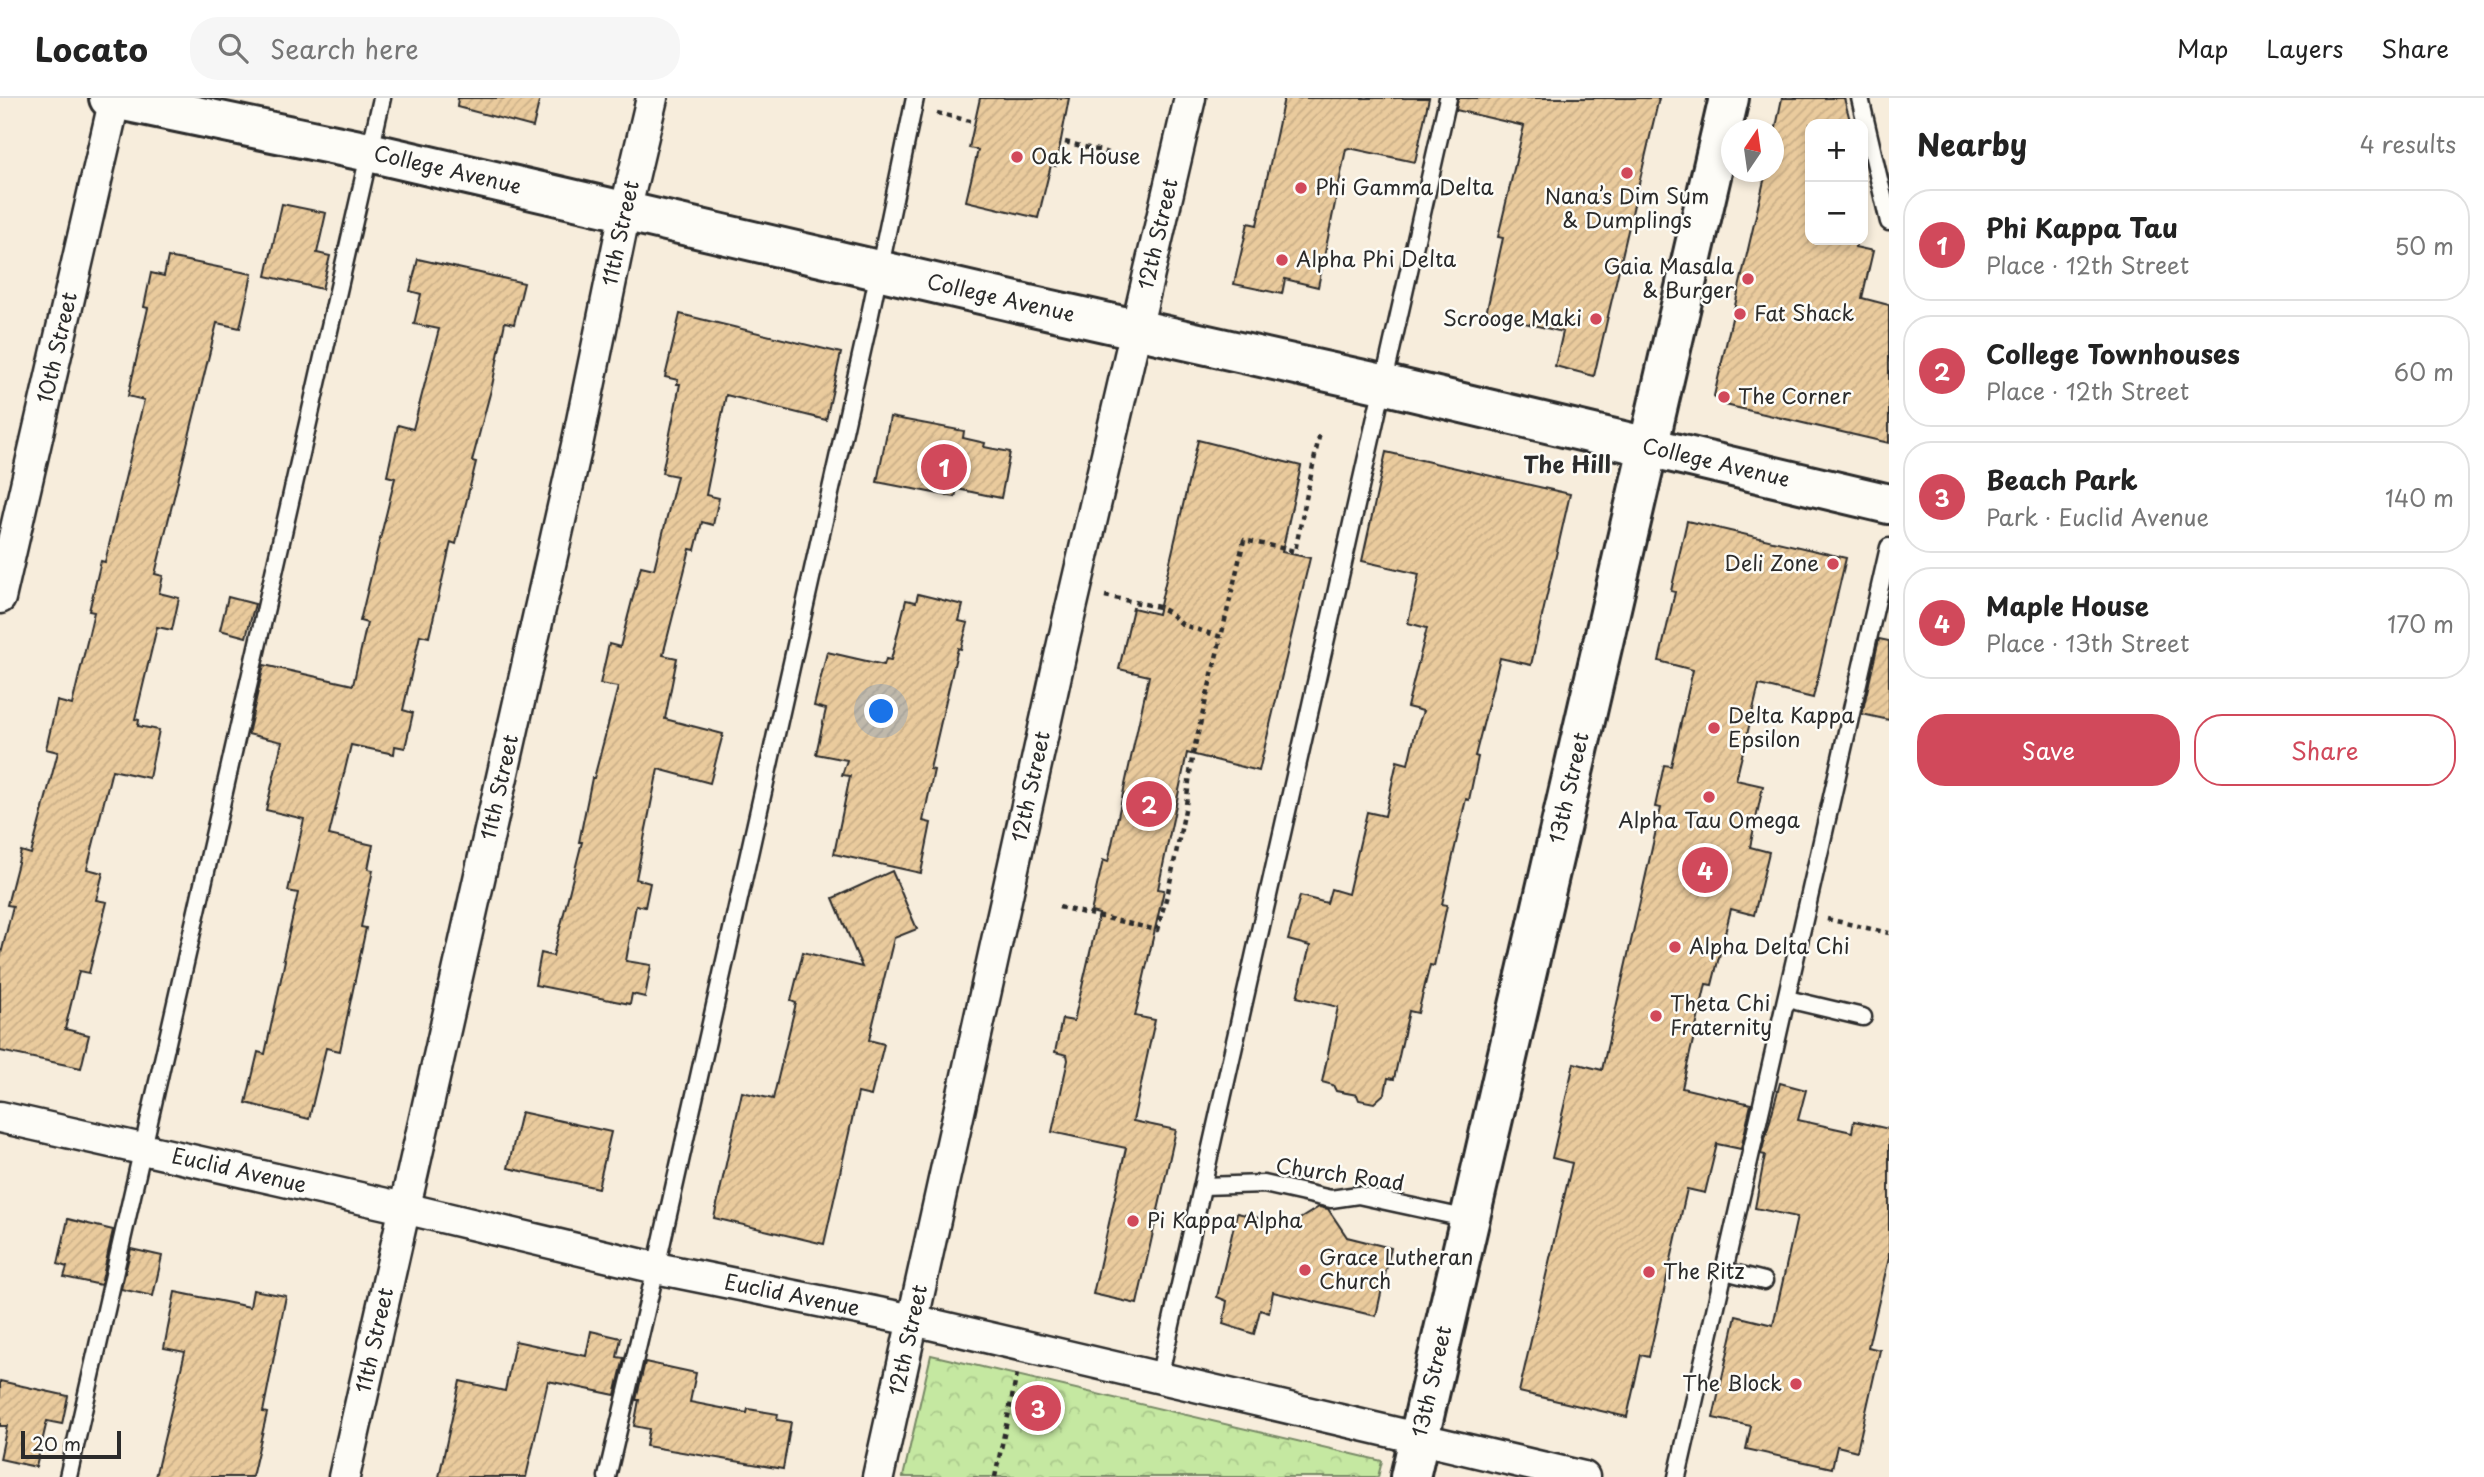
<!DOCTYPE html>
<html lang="en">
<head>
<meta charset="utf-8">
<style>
	body { margin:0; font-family:"Playpen Sans",sans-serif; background:#f6f6f6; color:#222 }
	.controls { position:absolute; right:21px; top:21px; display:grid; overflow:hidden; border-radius:14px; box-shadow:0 4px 10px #0003 }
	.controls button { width:63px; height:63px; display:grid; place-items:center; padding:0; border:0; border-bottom:2px solid #e0e0e0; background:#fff; color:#222; font:35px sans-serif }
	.compass { position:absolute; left:1721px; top:21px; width:63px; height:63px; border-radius:50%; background:#fff; box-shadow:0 4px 10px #0003; rotate:13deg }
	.scale { position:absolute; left:21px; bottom:18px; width:100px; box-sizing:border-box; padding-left:7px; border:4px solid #2b2b2b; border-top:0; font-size:19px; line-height:24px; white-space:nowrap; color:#2b2b2b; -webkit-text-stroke:5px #fdfcf7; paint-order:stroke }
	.you { position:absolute; left:882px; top:614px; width:24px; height:24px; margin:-18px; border:5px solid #fff; border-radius:50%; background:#1a73e8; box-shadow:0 0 0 10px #1a73e833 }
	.badge { display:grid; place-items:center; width:46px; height:46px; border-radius:50%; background:#d1495b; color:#fff; font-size:23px; font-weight:700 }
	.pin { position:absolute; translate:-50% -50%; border:4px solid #fff; box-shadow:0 2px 7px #0006 }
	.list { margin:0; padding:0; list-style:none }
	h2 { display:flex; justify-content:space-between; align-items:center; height:91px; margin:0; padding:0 28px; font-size:30px }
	h2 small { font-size:23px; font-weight:400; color:#767676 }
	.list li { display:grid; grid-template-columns:46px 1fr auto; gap:21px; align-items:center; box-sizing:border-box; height:112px; margin:0 14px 14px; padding:0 14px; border:2px solid #e0e0e0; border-radius:28px }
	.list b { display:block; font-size:26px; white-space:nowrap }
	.list p { margin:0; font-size:23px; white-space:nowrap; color:#767676 }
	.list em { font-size:23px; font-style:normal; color:#767676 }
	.actions { display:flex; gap:14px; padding:21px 28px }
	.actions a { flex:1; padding:16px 0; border:2px solid #d1495b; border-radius:28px; text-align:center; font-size:24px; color:#d1495b }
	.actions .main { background:#d1495b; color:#fff }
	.icon { flex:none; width:38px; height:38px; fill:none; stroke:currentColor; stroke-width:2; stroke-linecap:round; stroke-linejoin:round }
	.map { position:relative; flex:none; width:1889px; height:1379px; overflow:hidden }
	header { display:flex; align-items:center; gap:42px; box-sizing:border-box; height:98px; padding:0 35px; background:#fff; border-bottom:2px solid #e0e0e0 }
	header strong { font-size:33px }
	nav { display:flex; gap:38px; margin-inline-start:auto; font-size:24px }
	.search { width:490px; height:63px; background:#f6f6f6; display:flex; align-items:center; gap:18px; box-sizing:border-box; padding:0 24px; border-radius:28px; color:#767676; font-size:26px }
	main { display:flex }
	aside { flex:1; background:#fff }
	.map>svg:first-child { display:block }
</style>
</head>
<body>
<header>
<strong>Locato</strong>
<div class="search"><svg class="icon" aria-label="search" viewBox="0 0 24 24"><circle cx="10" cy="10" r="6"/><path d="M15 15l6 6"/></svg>Search here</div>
<nav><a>Map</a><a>Layers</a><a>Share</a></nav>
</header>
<main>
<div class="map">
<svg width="1889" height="1379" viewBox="0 0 1889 1379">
	<defs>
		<pattern id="park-crowns" width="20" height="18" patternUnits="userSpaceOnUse" patternTransform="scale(1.75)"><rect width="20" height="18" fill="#c5e8a1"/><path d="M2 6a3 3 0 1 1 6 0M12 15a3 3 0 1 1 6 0" fill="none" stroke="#a9c78b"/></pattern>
		<pattern id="building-hatch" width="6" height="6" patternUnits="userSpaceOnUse" patternTransform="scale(1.75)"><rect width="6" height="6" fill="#eacb9d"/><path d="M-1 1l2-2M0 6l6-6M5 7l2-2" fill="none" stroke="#c9ae87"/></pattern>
	</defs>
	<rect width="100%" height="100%" fill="#f7eddc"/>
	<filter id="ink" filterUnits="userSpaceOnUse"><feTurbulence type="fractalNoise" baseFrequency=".0143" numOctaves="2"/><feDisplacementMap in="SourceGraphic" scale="14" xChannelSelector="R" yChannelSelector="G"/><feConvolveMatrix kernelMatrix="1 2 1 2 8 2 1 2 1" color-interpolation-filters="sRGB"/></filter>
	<g filter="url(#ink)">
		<!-- park -->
		<path fill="url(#park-crowns)" stroke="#788a66" stroke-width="2" d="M931,1257L1382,1363L1378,1379H903Z"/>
		<!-- building -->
		<g fill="url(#building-hatch)" stroke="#2b2b2b" stroke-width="2">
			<path d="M458,0H540L533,29L457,9Z"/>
			<path d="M980,0H1069L1056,68L1051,67L1038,120L966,103L978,52L969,50Z"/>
			<path d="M1284,0H1429L1415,64L1349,50L1346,51L1318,189L1285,181L1282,196L1234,186L1248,125L1257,127Z"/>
			<path d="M1458,0H1659L1594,278L1555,268L1563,234L1486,216L1503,140L1498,139L1524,28L1456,12Z"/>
			<path d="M1782,0H1844L1851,26H1810V142H1857L1855,149L1873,153L1862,200L1889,207V345L1721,306L1714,298L1766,74H1774V39Z"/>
			<path d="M282,106L326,115L317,155L330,158L322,191L266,178Z"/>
			<path d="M168,159L252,176L240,230L217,225L155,476L163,478L159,495L179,500L172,532L157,529L135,621L139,622L138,628L159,632L149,680L112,672L87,771L103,775L96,802L107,804L89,875L79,873L65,931L89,937L81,970L0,953V860L13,808L7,807L21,753L31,756L58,654L46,651L57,603L72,607L94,514L89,513L101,463L105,464L144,302L128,298L148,210L144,209L151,175L164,178Z"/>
			<path d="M418,161L524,185L514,226L505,224L492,288L472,363L476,364L456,446L451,444L429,539L420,537L403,612L413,615L405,650L395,648L394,656L351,647L329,737L373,747L368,771L373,772L361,829L366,830L340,953L326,950L309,1021L246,1005L258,954L265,956L285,862L283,861L298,795L288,793L304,721L266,712L282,644L248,636L264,567L353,587L367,525L360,523L395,380L387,378L398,327L413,331L439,231L414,226L421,196L410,193Z"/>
			<path d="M680,216L841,255L826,322L726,297L706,397L719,400L713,427L702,424L695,452L690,451L663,557L677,560L665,621L723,636L710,685L658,671L636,781L650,785L645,809L636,807L626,863L651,867L645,899L632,896L630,906L535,887L541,855L553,858L582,744H579L592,680H594L618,589L600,586L609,546L620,549L641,468L654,471L677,378L662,375L680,286H677L678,282L665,279Z"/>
			<path d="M890,319L964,333L963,340L985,345L984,349L1010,354L1001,400L957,391L955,399L877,384Z"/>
			<path d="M1198,342L1301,368L1282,454L1310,460L1259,673L1187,655L1158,791L1164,792L1135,918L1155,922L1133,1023L1176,1032L1137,1206L1093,1196L1126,1050L1052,1034L1068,962L1067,957L1055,954L1062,921L1074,923L1099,816L1091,814L1103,762L1108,764L1149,578L1119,571L1133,510L1158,516Z"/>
			<path d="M1386,354L1570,396L1531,567L1500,560L1475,658L1478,659L1469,702L1466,701L1442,806L1447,807L1434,868L1430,867L1418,915L1409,913L1394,981L1388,980L1385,995L1374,1005L1359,1002L1357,997L1336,993L1333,987L1322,984L1338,909L1297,899L1310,848L1288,842L1300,798L1327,805L1331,791L1348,796L1367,714L1385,718L1397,663L1408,666L1415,636L1423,613L1407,609L1427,530L1408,525L1419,476L1362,463Z"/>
			<path d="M1687,423L1846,460L1813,600L1759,587L1736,682L1763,688L1750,749L1769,754L1754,817L1731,811L1712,887L1706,886L1682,990L1751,1006L1741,1051L1717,1046L1705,1095L1687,1091L1649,1259L1641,1257L1627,1319L1519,1294L1572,1065L1552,1060L1574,965L1602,972L1661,710L1655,709L1664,667L1671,668L1693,572L1659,563L1675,494L1671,493Z"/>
			<path d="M918,496L963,507L959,523L968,525L961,551L958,550L930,671L934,672L923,723L931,725L921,775L834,756L850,678L842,677L847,662L816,656L826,611L814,608L827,554L884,567L886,561L891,562L906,502L916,504Z"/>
			<path d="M228,499L255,506L246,539L220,532Z"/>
			<path d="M1879,541L1889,543V622L1862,616Z"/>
			<path d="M892,773L917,831L894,840L869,942L884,946L871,998L858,995L824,1146L714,1120L742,994L773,1001L796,905L791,903L803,854L862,869L833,800Z"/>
			<path d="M1780,985L1806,992L1798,1022L1852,1034L1854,1023L1889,1031V1160L1868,1249L1880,1252L1857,1353L1837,1348L1832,1370L1746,1351L1751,1328L1713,1320L1736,1218L1773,1227L1797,1119L1755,1110L1765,1057L1761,1056Z"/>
			<path d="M521,1014L611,1034L598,1090L508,1070Z"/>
			<path d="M1319,1109L1328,1111L1347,1139L1391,1150L1376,1218L1273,1194L1269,1215L1260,1212L1254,1236L1223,1226L1227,1203L1217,1199L1237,1115L1290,1127Z"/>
			<path d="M68,1121L113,1132L101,1187L64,1179L67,1169L58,1166Z"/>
			<path d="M131,1151L162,1158L153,1198L121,1191Z"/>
			<path d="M253,1192L286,1198L263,1314L267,1315L252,1379H155L185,1254L164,1250L175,1194L250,1209Z"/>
			<path d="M591,1233L621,1240L617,1259L624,1260L615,1297L548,1283L526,1379H439L460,1283L505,1293L515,1243L586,1258Z"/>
			<path d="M645,1264L696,1275L690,1304L747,1315L748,1311L778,1316L777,1322L791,1324L783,1371L646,1348L649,1331L634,1328L639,1302H636Z"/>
			<path d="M0,1283L68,1298L62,1326L47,1323L36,1369L0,1361L7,1328H0Z"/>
		</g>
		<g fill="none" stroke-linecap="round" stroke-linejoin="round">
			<defs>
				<g id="lane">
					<path d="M1860,0L1889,124"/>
					<path d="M1787,901L1863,919"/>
					<path d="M1203,1088L1264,1086L1331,1101L1358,1097L1469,1121"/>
					<path d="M1725,1173L1764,1183"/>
					<path d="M1159,1280L1448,0"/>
					<path d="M68,1379L382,0"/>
					<path d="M607,1379L656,1170L867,231L915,0"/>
					<path d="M1677,1379L1889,449"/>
				</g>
				<g id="street">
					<path id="s1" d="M0,500L115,0"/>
					<path id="s2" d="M0,1019L404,1110L656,1170L913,1222L1584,1379"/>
					<path id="s3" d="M344,1379L577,347L625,114L652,0"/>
					<path id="s4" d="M878,1379L1063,545L1190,0"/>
				</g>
				<g id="secondary">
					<path id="s5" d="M109,0L369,54L1033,208L1382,286L1889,406"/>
					<path id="s6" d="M1410,1379L1729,0"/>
				</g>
			</defs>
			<!-- lane casing -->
			<use href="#lane" stroke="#2b2b2b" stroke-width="21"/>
			<!-- street casing -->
			<use href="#street" stroke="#2b2b2b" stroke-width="35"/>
			<!-- secondary casing -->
			<use href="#secondary" stroke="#2b2b2b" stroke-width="44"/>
			<!-- path -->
			<g stroke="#2b2b2b" stroke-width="4.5" stroke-dasharray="5 5" stroke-linecap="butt">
				<path d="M937,15L970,23"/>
				<path d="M1065,44L1117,57"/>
				<path d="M1105,498L1159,509L1168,514L1183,527L1221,539L1244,442L1295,453L1320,334"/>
				<path d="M1059,809L1157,832L1168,794L1186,707L1192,660L1221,539"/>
				<path d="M1827,821L1889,835"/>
				<path d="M995,1379L1017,1276"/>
			</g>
			<!-- lane -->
			<use href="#lane" stroke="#fdfcf7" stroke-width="16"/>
			<!-- street -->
			<use href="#street" stroke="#fdfcf7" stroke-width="30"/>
			<!-- secondary -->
			<use href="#secondary" stroke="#fdfcf7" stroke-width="38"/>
		</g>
	</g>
	<!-- markers -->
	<g fill="#d1495b" stroke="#fdfcf7" stroke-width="2.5">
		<circle cx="1017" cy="59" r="7"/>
		<circle cx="1627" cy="75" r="7"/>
		<circle cx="1301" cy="90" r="7"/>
		<circle cx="1282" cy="162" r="7"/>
		<circle cx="1748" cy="181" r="7"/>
		<circle cx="1740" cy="216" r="7"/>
		<circle cx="1596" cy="221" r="7"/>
		<circle cx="1724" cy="299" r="7"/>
		<circle cx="1833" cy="466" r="7"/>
		<circle cx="1714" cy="630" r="7"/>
		<circle cx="1709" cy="699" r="7"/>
		<circle cx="1675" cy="849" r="7"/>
		<circle cx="1656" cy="918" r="7"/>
		<circle cx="1133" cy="1123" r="7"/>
		<circle cx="1305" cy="1172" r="7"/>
		<circle cx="1649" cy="1174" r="7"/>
		<circle cx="1796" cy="1286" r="7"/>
	</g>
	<g text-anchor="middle" stroke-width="5" stroke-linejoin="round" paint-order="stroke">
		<!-- poi labels -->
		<g font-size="21" fill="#2b2b2b" stroke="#fdfcf7" text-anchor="start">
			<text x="1031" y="66">Oak House</text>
			<text x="1315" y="97">Phi Gamma Delta</text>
			<text x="1627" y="106" text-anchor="middle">Nana’s Dim Sum<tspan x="1627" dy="24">&amp; Dumplings</tspan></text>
			<text x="1296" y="169">Alpha Phi Delta</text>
			<text x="1734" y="176" text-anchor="end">Gaia Masala<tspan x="1734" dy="24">&amp; Burger</tspan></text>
			<text x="1754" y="223">Fat Shack</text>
			<text x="1582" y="228" text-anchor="end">Scrooge Maki</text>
			<text x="1738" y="306">The Corner</text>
			<text x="1819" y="473" text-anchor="end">Deli Zone</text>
			<text x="1728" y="625">Delta Kappa<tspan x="1728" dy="24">Epsilon</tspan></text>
			<text x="1709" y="730" text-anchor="middle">Alpha Tau Omega</text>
			<text x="1689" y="856">Alpha Delta Chi</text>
			<text x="1670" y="913">Theta Chi<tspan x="1670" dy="24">Fraternity</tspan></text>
			<text x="1147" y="1130">Pi Kappa Alpha</text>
			<text x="1319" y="1167">Grace Lutheran<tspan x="1319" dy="24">Church</tspan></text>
			<text x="1663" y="1181">The Ritz</text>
			<text x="1782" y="1293" text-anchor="end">The Block</text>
		</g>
		<!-- street labels -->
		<g font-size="21" fill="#2b2b2b" stroke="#fdfcf7">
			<text dy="7" stroke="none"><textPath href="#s5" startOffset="346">College Avenue</textPath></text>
			<text dy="7" stroke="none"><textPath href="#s3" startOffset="1274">11th Street</textPath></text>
			<text dy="7" stroke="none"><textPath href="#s4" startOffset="1274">12th Street</textPath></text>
			<text dy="7" stroke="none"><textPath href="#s5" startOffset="914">College Avenue</textPath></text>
			<text dy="7" stroke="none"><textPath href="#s1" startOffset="257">10th Street</textPath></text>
			<text dy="7" stroke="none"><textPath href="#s5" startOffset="1648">College Avenue</textPath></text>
			<text dy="7" stroke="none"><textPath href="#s4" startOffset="707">12th Street</textPath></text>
			<text dy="7" stroke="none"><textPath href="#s6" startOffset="707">13th Street</textPath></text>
			<text dy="7" stroke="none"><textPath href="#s3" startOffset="707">11th Street</textPath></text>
			<text dy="7" stroke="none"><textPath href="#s2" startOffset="245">Euclid Avenue</textPath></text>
			<text transform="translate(1340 1077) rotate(8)" y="7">Church Road</text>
			<text dy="7" stroke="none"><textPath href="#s2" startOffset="812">Euclid Avenue</textPath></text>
			<text dy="7" stroke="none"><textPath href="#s4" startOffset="140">12th Street</textPath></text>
			<text dy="7" stroke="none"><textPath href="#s3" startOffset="140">11th Street</textPath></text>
			<text dy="7" stroke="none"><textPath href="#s6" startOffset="98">13th Street</textPath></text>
		</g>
		<!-- neighbourhood labels -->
		<g font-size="23" font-weight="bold" fill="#2b2b2b" stroke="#fdfcf7">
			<text x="1567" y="375">The Hill</text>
		</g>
	</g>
</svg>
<div class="controls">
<button>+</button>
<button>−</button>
</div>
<svg class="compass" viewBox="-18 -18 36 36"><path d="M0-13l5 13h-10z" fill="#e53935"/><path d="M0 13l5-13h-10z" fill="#767676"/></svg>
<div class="scale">20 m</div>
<div class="you"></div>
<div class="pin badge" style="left:944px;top:369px">1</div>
<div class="pin badge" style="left:1149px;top:706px">2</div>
<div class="pin badge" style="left:1038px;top:1310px">3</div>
<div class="pin badge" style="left:1705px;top:772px">4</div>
</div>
<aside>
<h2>Nearby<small>4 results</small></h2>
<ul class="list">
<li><span class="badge">1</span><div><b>Phi Kappa Tau</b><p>Place · 12th Street</p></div><em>50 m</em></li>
<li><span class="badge">2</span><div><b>College Townhouses</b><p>Place · 12th Street</p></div><em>60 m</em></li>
<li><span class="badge">3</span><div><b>Beach Park</b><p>Park · Euclid Avenue</p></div><em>140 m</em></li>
<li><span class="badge">4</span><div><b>Maple House</b><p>Place · 13th Street</p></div><em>170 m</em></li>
</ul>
<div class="actions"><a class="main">Save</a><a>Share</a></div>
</aside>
</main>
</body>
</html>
